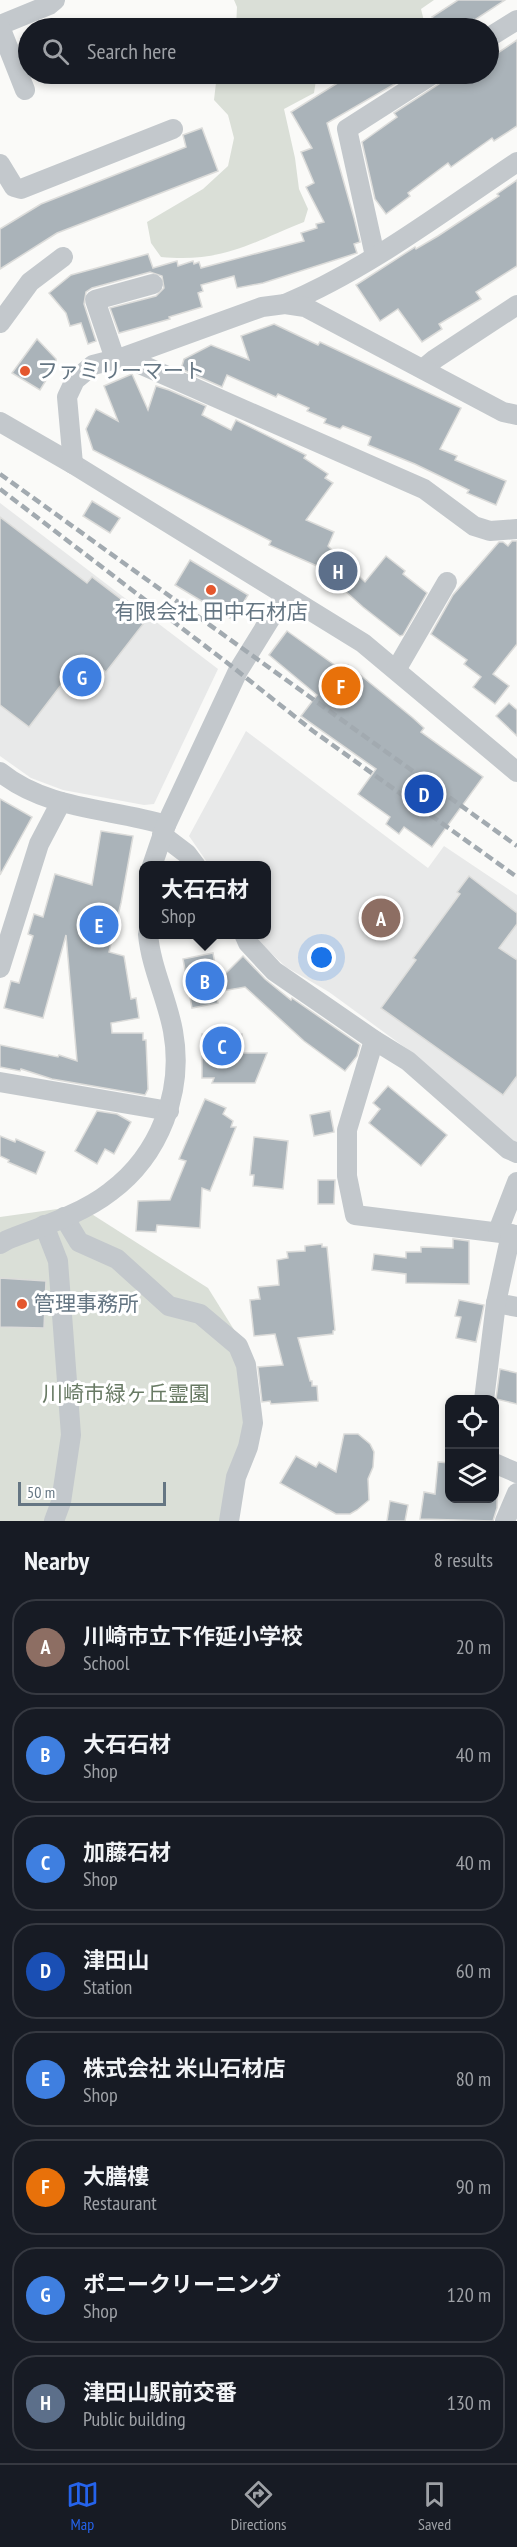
<!DOCTYPE html>
<html lang="en">
<head>
<meta charset="utf-8">
<style>
	body { margin:0; font-family:"PT Sans Narrow","Noto Sans JP",sans-serif; background:#242831; color:#f1f3f6 }
	.controls { position:absolute; right:18px; bottom:18px; display:grid; overflow:hidden; border-radius:12px; box-shadow:0 3px 9px #0003 }
	.controls button { width:54px; height:54px; display:grid; place-items:center; padding:0; border:0; border-bottom:2px solid #363941; background:#171b24; color:#f1f3f6; font:30px sans-serif }
	.scale { position:absolute; left:18px; bottom:15px; width:148px; box-sizing:border-box; padding-left:6px; border:3px solid #657683; border-top:0; font-size:16px; line-height:21px; white-space:nowrap; color:#657683; -webkit-text-stroke:4px #fff; paint-order:stroke }
	.you { position:absolute; left:322px; top:958px; width:21px; height:21px; margin:-15px; border:4px solid #fff; border-radius:50%; background:#1a73e8; box-shadow:0 0 0 9px #1a73e833 }
	.badge { display:grid; place-items:center; width:39px; height:39px; border-radius:50%; background:#2563eb; color:#fff; font-size:20px; font-weight:700 }
	.pin { position:absolute; translate:-50% -50%; border:3px solid #fff; box-shadow:0 2px 6px #0006 }
	.popup { position:absolute; left:139px; top:861px; width:132px; height:78px; box-sizing:border-box; display:grid; place-content:center; border-radius:12px; background:#171b24; filter:drop-shadow(0 2px 4px #0005); font-size:20px; white-space:nowrap; color:#9ea1a6 }
	.popup b { font-size:22px; color:#f1f3f6 }
	.popup::after { content:''; position:absolute; left:50%; top:100%; margin-left:-12px; border:12px solid transparent; border-top-color:#171b24 }
	.list { margin:0; padding:0; list-style:none }
	h2 { display:flex; justify-content:space-between; align-items:center; height:78px; margin:0; padding:0 24px; font-size:26px }
	h2 small { font-size:20px; font-weight:400; color:#9ea1a6 }
	.list li { display:grid; grid-template-columns:39px 1fr auto; gap:18px; align-items:center; box-sizing:border-box; height:96px; margin:0 12px 12px; padding:0 12px; border:2px solid #363941; border-radius:24px }
	.list b { display:block; font-size:22px; white-space:nowrap }
	.list p { margin:0; font-size:20px; white-space:nowrap; color:#9ea1a6 }
	.list em { font-size:20px; font-style:normal; color:#9ea1a6 }
	.icon { flex:none; width:33px; height:33px; fill:none; stroke:currentColor; stroke-width:2; stroke-linecap:round; stroke-linejoin:round }
	.map { position:relative; flex:none; width:517px; height:1521px; overflow:hidden }
	.search { position:absolute; background:#171b24; box-shadow:0 3px 9px #0003; left:18px; right:18px; top:18px; height:66px; display:flex; align-items:center; gap:15px; box-sizing:border-box; padding:0 21px; border-radius:33px; color:#9ea1a6; font-size:22px }
	.sheet { height:942px; background:#171b24 }
	nav { display:flex; justify-content:space-around; align-items:center; box-sizing:border-box; height:84px; border-top:2px solid #363941; background:#171b24; font-size:16px; color:#9ea1a6 }
	nav a { display:grid; justify-items:center; gap:3px }
	nav .on { color:#2563eb }
	.map>svg:first-child { display:block }
</style>
</head>
<body>
<div class="map">
<svg width="517" height="1521" viewBox="0 0 517 1521">
	<rect width="100%" height="100%" fill="#fafaf8"/>
	<!-- built -->
	<g fill="#e8e9e9">
		<path d="M0,503L218,669L154,804L144,805L63,790L31,778L0,756Z"/>
		<path d="M246,731L428,868L444,846L517,895V1143H513L407,1049L329,992L286,967L259,942L254,935L266,934V866L209,865L189,836Z"/>
	</g>
	<!-- green -->
	<g fill="#dadfd7">
		<path d="M234,0H434L421,9L424,21L412,28H236L237,7Z"/>
		<path d="M217,74H325L316,80L314,93L284,109L295,158L299,189L308,209L304,222C251,243 222,263 161,257L151,243L147,222L203,189L228,166L234,138L228,115L214,100Z"/>
		<path d="M79,1206L208,1288L251,1357L238,1521H0V1217Z"/>
	</g>
	<!-- building -->
	<g fill="#aab3b9" stroke="#dcdcda" stroke-width="1.5">
		<path d="M458,0H505L476,19L481,28H439L432,17Z"/>
		<path d="M517,40V126L494,141L492,138L451,167L448,163L408,193L410,196L386,214L375,199L362,142L397,117L394,113L439,84L445,74H489V59Z"/>
		<path d="M352,74H412L327,123L354,218L360,242L354,244L357,253L263,283L237,288L234,276L201,285L203,291L198,293L202,307L169,317L170,319L119,333L110,308L156,296L164,288L162,276L150,272L92,288L86,292L84,304L96,341L88,344L81,323L70,326L66,313L49,293L71,275L148,254L153,268L177,261L178,266L193,261L194,264L199,262L201,268L304,241L301,233L317,228L316,224L324,222L306,187L314,183L301,152L312,148L291,112Z"/>
		<path d="M202,128L218,171L57,233L0,269V229L41,204L186,147L183,135Z"/>
		<path d="M517,180V266L476,292L481,299L439,324L442,329L422,342L398,309L380,321L356,285L415,247L416,249L438,236L499,196L497,194Z"/>
		<path d="M274,324L318,345L320,342L461,408L440,449L457,456L455,460L506,481L496,505L467,493L469,490L415,464L368,445L371,437L343,426L340,429L324,423L326,419L307,411L309,408L278,394L276,397L227,375L222,387L181,369L184,359L211,345L249,360L241,336Z"/>
		<path d="M37,339L56,359V364L40,390L12,373Z"/>
		<path d="M132,374L148,410L156,386L169,390L206,406L202,415L231,430L236,420L306,455L304,458L328,474L325,478L333,483L306,520L334,532L328,546L365,582L386,556L405,571L403,574L427,593L403,635L400,636L363,607L317,566L269,545L271,541L93,450L86,429L96,409L118,421L104,386Z"/>
		<path d="M92,501L120,518L110,533L83,516Z"/>
		<path d="M0,517L87,583L92,577L147,619L106,672L84,655L29,727L0,705Z"/>
		<path d="M512,541H517V644L493,674L509,686L495,704L473,687L481,677L464,664L467,660L431,634L453,595L499,542H503L508,546Z"/>
		<path d="M190,560L248,595L233,620L175,585Z"/>
		<path d="M287,631L343,671L348,665L413,718L424,728L421,732L483,777L432,847L404,827L399,834L386,824L390,817L358,794L376,769L301,716L317,695L269,655Z"/>
		<path d="M509,703L517,710V736L496,716Z"/>
		<path d="M0,799L32,817L0,875Z"/>
		<path d="M101,831L133,836L121,903L109,952L124,956L131,999L136,998L139,1018L111,1023L112,1033H143V1040H146L148,1089L145,1095L52,1079L21,1069L20,1071L0,1067V1045L58,1057L59,1055L77,1061L66,935L43,1018L4,1008L11,981L19,983L33,936L28,934L34,914L43,917L55,874L92,885Z"/>
		<path d="M469,876L517,913V924L499,948L517,960V1076L503,1095L381,1008L416,960L413,958L460,894L457,892Z"/>
		<path d="M213,953L218,981L243,956L265,979L291,1000L292,998L360,1045L357,1056L345,1071L304,1041L245,987L216,992L218,1003L192,1008L183,959Z"/>
		<path d="M202,1034H242V1053H267L255,1083H212L214,1078H202Z"/>
		<path d="M388,1086L447,1135L421,1166L369,1123L380,1109L373,1103Z"/>
		<path d="M205,1099L226,1108L223,1114L233,1121L231,1127H236L210,1191L202,1188L200,1228L157,1225L156,1232L136,1231L138,1201L170,1200L186,1161L179,1159Z"/>
		<path d="M97,1111L117,1114L131,1122L114,1154L105,1149L97,1164L75,1151Z"/>
		<path d="M330,1111L334,1132L314,1136L310,1115Z"/>
		<path d="M0,1136L15,1142L16,1139L45,1152L36,1174L8,1162L9,1160L0,1156Z"/>
		<path d="M254,1137L288,1141L283,1189L253,1186L254,1175H250Z"/>
		<path d="M318,1180H335L334,1204H318Z"/>
		<path d="M453,1239L469,1241V1284L406,1283V1274L372,1270L374,1254L406,1258V1252H421V1247L453,1248Z"/>
		<path d="M322,1244V1247H327L335,1330L333,1331V1334L298,1338L310,1381H312V1386H317L318,1401L271,1404L270,1401L262,1402L258,1367L283,1365L275,1334L254,1336L250,1300L260,1299L258,1287L279,1285L277,1260L288,1258L287,1252L305,1251V1246Z"/>
		<path d="M0,1278L46,1281L44,1328L0,1327Z"/>
		<path d="M459,1300L484,1305L476,1342L456,1338L461,1317L455,1316Z"/>
		<path d="M500,1369L517,1373V1404L496,1399Z"/>
		<path d="M344,1434H358L370,1444L374,1452L373,1467L368,1479L369,1500L357,1510L350,1514H336L280,1483L296,1456L316,1467L319,1462L336,1472Z"/>
		<path d="M438,1462L450,1463V1498H497V1508L493,1521L420,1519L424,1492L435,1494Z"/>
		<path d="M390,1501L408,1505L405,1521H387Z"/>
	</g>
	<g fill="none" stroke-linecap="round" stroke-linejoin="round">
		<!-- minor -->
		<g stroke="#c3c8cc" stroke-width="20">
			<path d="M0,25L49,5L55,0"/>
			<path d="M0,27L25,90"/>
			<path d="M488,38L517,20"/>
			<path d="M0,164L14,187L21,189L173,129"/>
			<path d="M375,256L347,129L433,74"/>
			<path d="M285,304C368,269 442,212 517,162"/>
			<path d="M0,323L30,282L63,257"/>
			<path d="M124,357L424,489L474,526L490,531L517,529"/>
			<path d="M115,359L95,300L153,284"/>
			<path d="M423,369L435,359L517,305"/>
			<path d="M0,422L73,464L363,643L517,772"/>
			<path d="M73,464L67,397L75,380L93,365L124,357L262,307L285,304L305,307L503,412L517,415"/>
			<path d="M396,670L447,582"/>
			<path d="M0,772C47,810 110,808 166,825"/>
			<path d="M162,835L187,854L196,866"/>
			<path d="M152,866L166,825L238,671L285,595"/>
			<path d="M244,934L248,943L274,971L374,1040L408,1061L508,1149L517,1153"/>
			<path d="M0,968L39,844L61,802"/>
			<path d="M374,1040L347,1130V1176L355,1215L517,1235"/>
			<path d="M0,1082L169,1111"/>
			<path d="M64,1217L79,1242L117,1259L169,1306L200,1314L238,1346L246,1365L253,1423L248,1447L236,1477L229,1521"/>
			<path d="M44,1225L58,1261L71,1435L61,1502L54,1521"/>
			<path d="M498,1231L517,1182"/>
			<path d="M0,1244L7,1240C40,1227 82,1214 110,1192C160,1155 184,1091 173,1031C167,998 151,968 148,934"/>
			<path d="M496,1303L517,1307"/>
			<path d="M484,1400L496,1303L511,1234"/>
			<path d="M494,1463L517,1473"/>
			<path d="M505,1521L517,1493"/>
		</g>
		<!-- rail -->
		<g stroke="#a2aab0" stroke-width="4.5" stroke-dasharray="9 4.5" stroke-linecap="butt">
			<path d="M0,474L517,846"/>
			<path d="M0,489L230,665L313,731L517,877"/>
		</g>
	</g>
	<!-- markers -->
	<g fill="#e4572e" stroke="#fff" stroke-width="2">
		<circle cx="25" cy="371" r="6"/>
		<circle cx="211" cy="590" r="6"/>
		<circle cx="22" cy="1304" r="6"/>
	</g>
	<g text-anchor="middle" stroke-width="6" stroke-linejoin="round" paint-order="stroke">
		<!-- poi labels -->
		<g font-size="21" fill="#657683" stroke="#fff" text-anchor="start">
			<text x="37" y="378">ファミリーマート</text>
			<text x="211" y="619" text-anchor="middle">有限会社 田中石材店</text>
			<text x="34" y="1311">管理事務所</text>
		</g>
		<!-- park labels -->
		<g font-size="21" fill="#687a64" stroke="#fff">
			<text x="126" y="1401">川崎市緑ヶ丘霊園</text>
		</g>
	</g>
</svg>
<div class="controls">
<button><svg class="icon" aria-label="locate" viewBox="0 0 24 24"><circle cx="12" cy="12" r="6"/><path d="M12 2v4M12 18v4M2 12h4M18 12h4"/></svg></button>
<button><svg class="icon" aria-label="layers" viewBox="0 0 24 24"><path d="M12 4l9 5-9 5-9-5zM3 14l9 5 9-5"/></svg></button>
</div>
<div class="scale">50 m</div>
<div class="you"></div>
<div class="pin badge" style="left:381px;top:918px;background:#8d6e63">A</div>
<div class="pin badge" style="left:205px;top:981px;background:#3f7fe0">B</div>
<div class="popup"><b>大石石材</b>Shop</div>
<div class="pin badge" style="left:222px;top:1046px;background:#3f7fe0">C</div>
<div class="pin badge" style="left:424px;top:794px;background:#1a4fb4">D</div>
<div class="pin badge" style="left:99px;top:925px;background:#3f7fe0">E</div>
<div class="pin badge" style="left:341px;top:686px;background:#e8710a">F</div>
<div class="pin badge" style="left:82px;top:677px;background:#3f7fe0">G</div>
<div class="pin badge" style="left:338px;top:571px;background:#5c6f8a">H</div>
<div class="search"><svg class="icon" aria-label="search" viewBox="0 0 24 24"><circle cx="10" cy="10" r="6"/><path d="M15 15l6 6"/></svg>Search here</div>
</div>
<section class="sheet">
<h2>Nearby<small>8 results</small></h2>
<ul class="list">
<li><span class="badge" style="background:#8d6e63">A</span><div><b>川崎市立下作延小学校</b><p>School</p></div><em>20 m</em></li>
<li><span class="badge" style="background:#3f7fe0">B</span><div><b>大石石材</b><p>Shop</p></div><em>40 m</em></li>
<li><span class="badge" style="background:#3f7fe0">C</span><div><b>加藤石材</b><p>Shop</p></div><em>40 m</em></li>
<li><span class="badge" style="background:#1a4fb4">D</span><div><b>津田山</b><p>Station</p></div><em>60 m</em></li>
<li><span class="badge" style="background:#3f7fe0">E</span><div><b>株式会社 米山石材店</b><p>Shop</p></div><em>80 m</em></li>
<li><span class="badge" style="background:#e8710a">F</span><div><b>大膳樓</b><p>Restaurant</p></div><em>90 m</em></li>
<li><span class="badge" style="background:#3f7fe0">G</span><div><b>ポニークリーニング</b><p>Shop</p></div><em>120 m</em></li>
<li><span class="badge" style="background:#5c6f8a">H</span><div><b>津田山駅前交番</b><p>Public building</p></div><em>130 m</em></li>
</ul>
</section>
<nav>
<a class="on"><svg class="icon" aria-label="map" viewBox="0 0 24 24"><path d="M3 6l6-2 6 2 6-2v14l-6 2-6-2-6 2zM9 4v14M15 6v14"/></svg>Map</a>
<a><svg class="icon" aria-label="directions" viewBox="0 0 24 24"><path d="M12 3l9 9-9 9-9-9zM9 14v-3h6M13 9l2 2-2 2"/></svg>Directions</a>
<a><svg class="icon" aria-label="saved" viewBox="0 0 24 24"><path d="M7 4h10v16l-5-4-5 4z"/></svg>Saved</a>
</nav>
</body>
</html>
